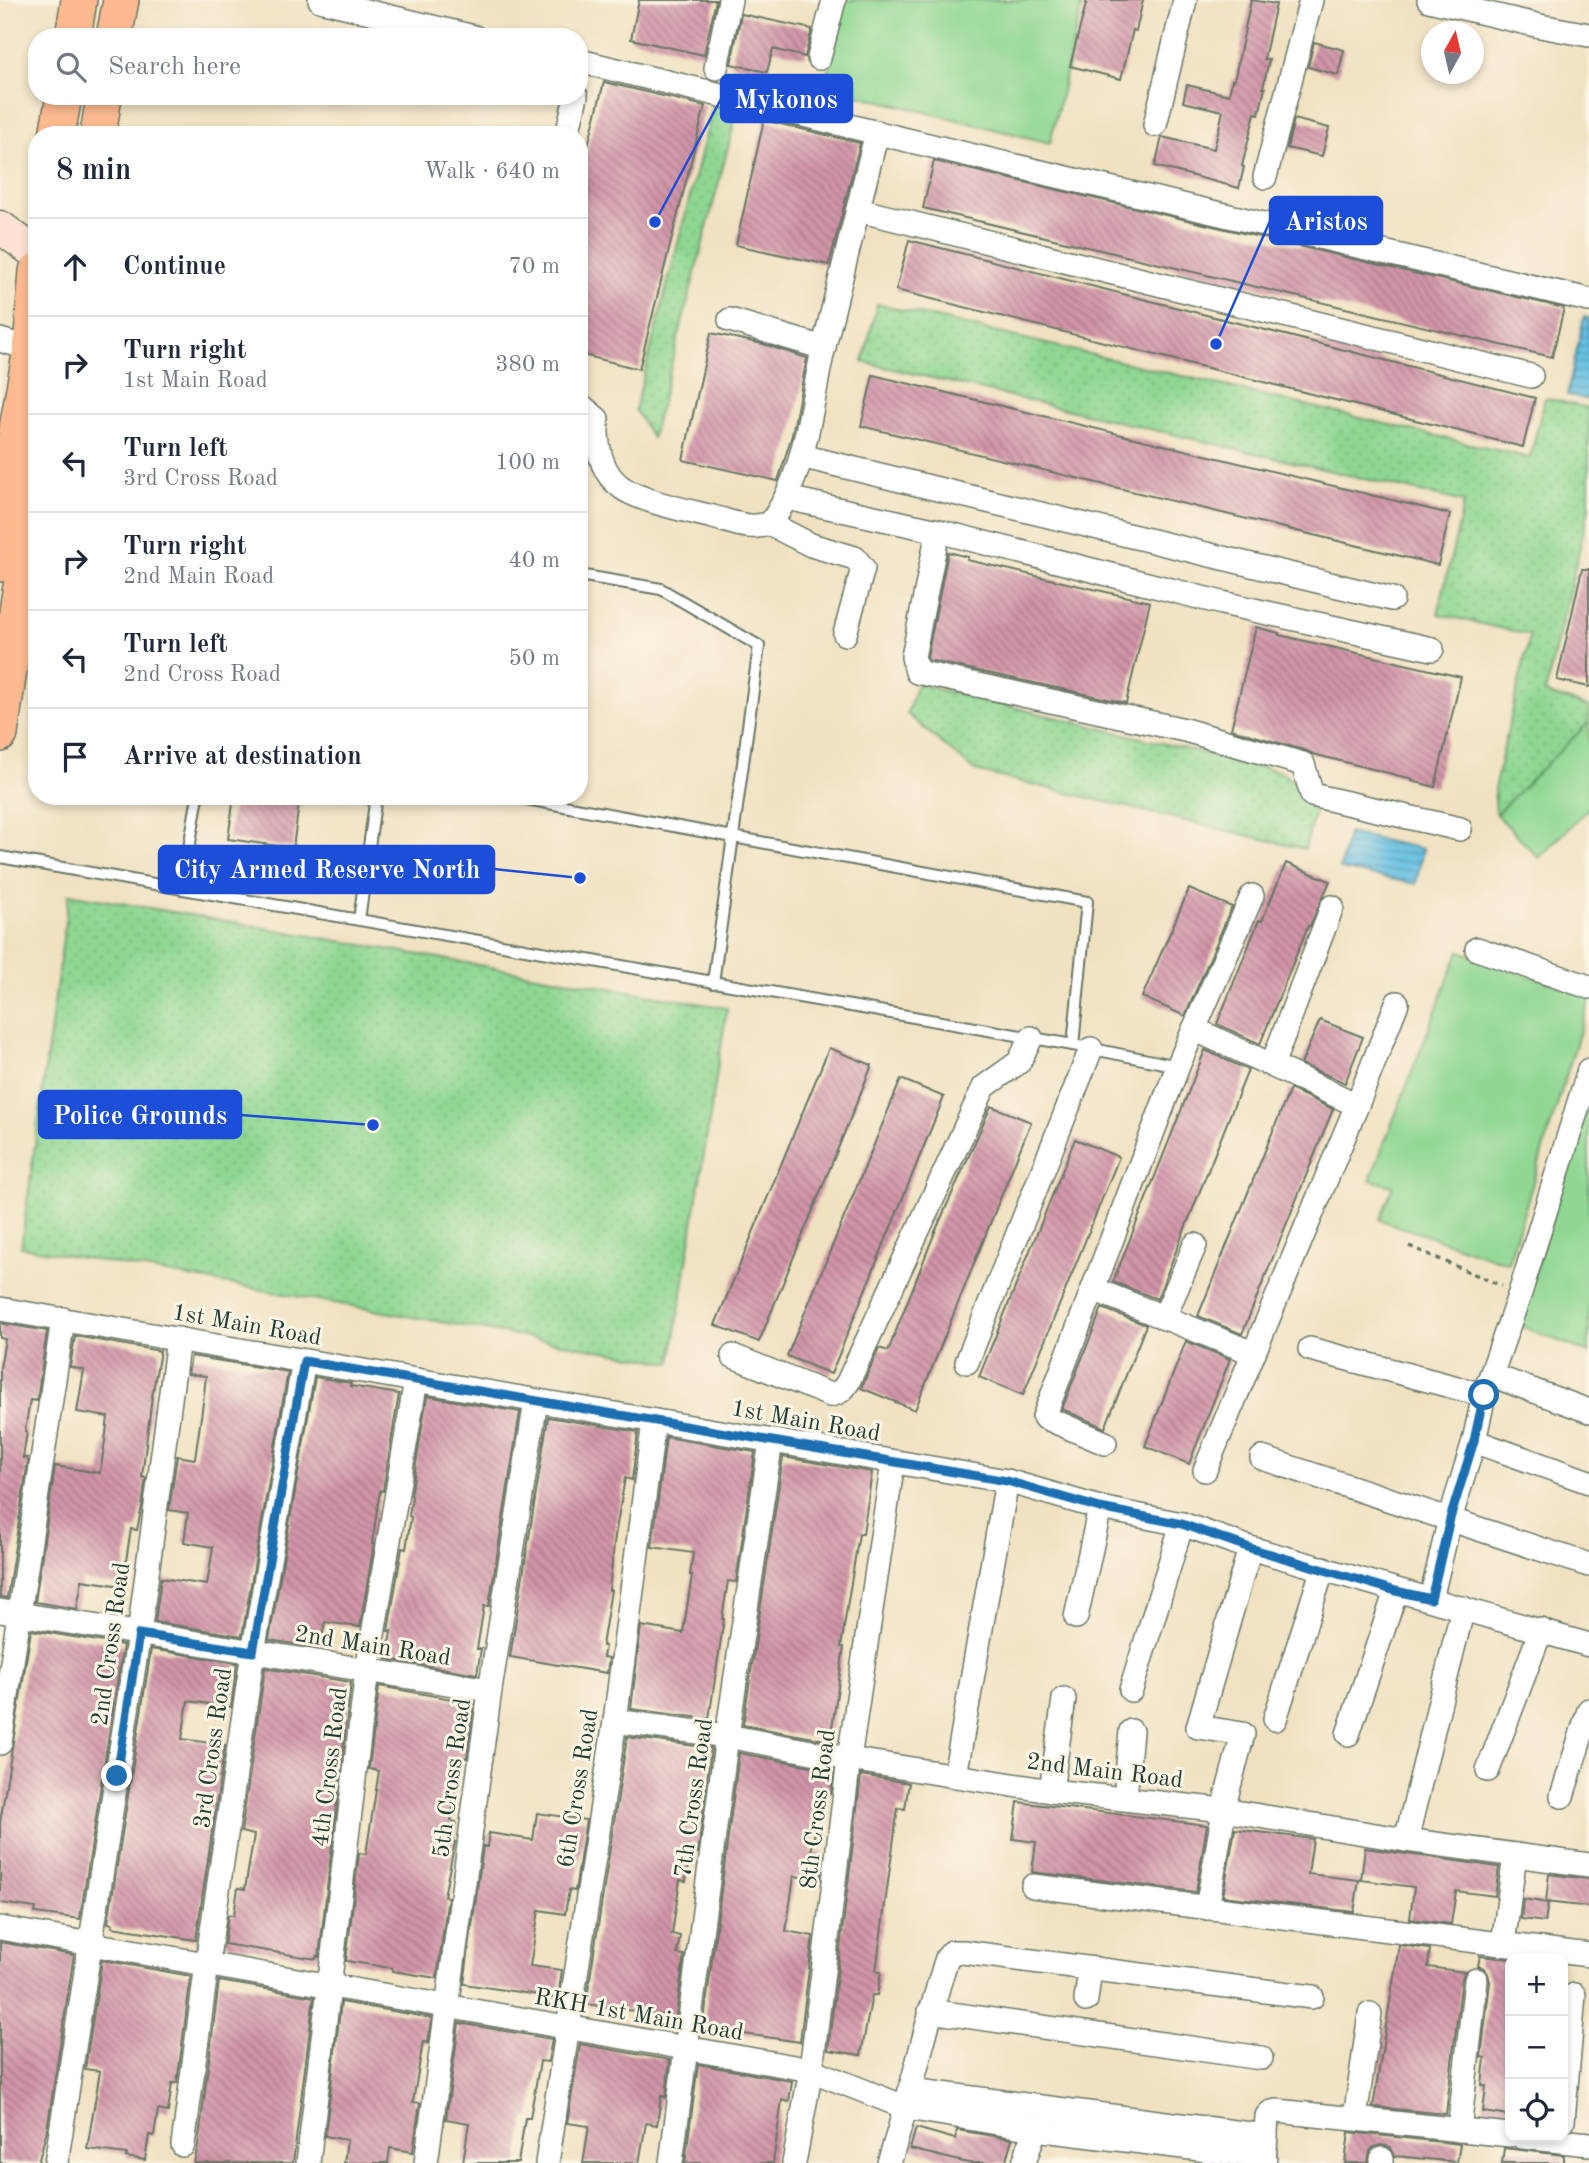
<!DOCTYPE html>
<html lang="en">
<head>
<meta charset="utf-8">
<style>
	body { margin:0; font-family:"Old Standard TT",serif; background:#f2f2f3; color:#1f2937 }
	.controls { position:absolute; right:21px; bottom:21px; display:grid; overflow:hidden; border-radius:14px; box-shadow:0 4px 10px #0003 }
	.controls button { width:63px; height:63px; display:grid; place-items:center; padding:0; border:0; border-bottom:2px solid #e0e1e3; background:#fff; color:#1f2937; font:35px sans-serif }
	.compass { position:absolute; left:1421px; top:21px; width:63px; height:63px; border-radius:50%; background:#fff; box-shadow:0 4px 10px #0003; rotate:8deg }
	.stop { position:absolute; width:21px; height:21px; margin:-16px; border:5px solid #1f6fb2; border-radius:50%; background:#fff }
	.stop.end { background:#1f6fb2; border-color:#fff; box-shadow:0 2px 7px #0008 }
	.list { margin:0; padding:0; list-style:none }
	h2 { display:flex; justify-content:space-between; align-items:center; height:91px; margin:0; padding:0 28px; font-size:30px }
	h2 small { font-size:23px; font-weight:400; color:#747a83 }
	.list li { display:grid; grid-template-columns:46px 1fr auto; gap:21px; align-items:center; box-sizing:border-box; height:98px; padding:0 28px; border-top:2px solid #e0e1e3 }
	.list b { display:block; font-size:26px; white-space:nowrap }
	.list p { margin:0; font-size:23px; white-space:nowrap; color:#747a83 }
	.list em { font-size:23px; font-style:normal; color:#747a83 }
	.icon { flex:none; width:38px; height:38px; fill:none; stroke:currentColor; stroke-width:2; stroke-linecap:round; stroke-linejoin:round }
	.map { position:relative; flex:none; width:1589px; height:2163px; overflow:hidden }
	.search { position:absolute; background:#fff; box-shadow:0 4px 10px #0003; left:28px; top:28px; width:560px; height:77px; display:flex; align-items:center; gap:18px; box-sizing:border-box; padding:0 24px; border-radius:28px; color:#747a83; font-size:26px }
	.panel { position:absolute; background:#fff; box-shadow:0 4px 10px #0003; left:28px; top:126px; width:560px; height:679px; border-radius:28px }
	.map>svg:first-child { display:block }
</style>
</head>
<body>
<div class="map">
<svg width="1589" height="2163" viewBox="0 0 1589 2163">
	<defs>
		<pattern id="park-dots" width="8" height="8" patternUnits="userSpaceOnUse" patternTransform="scale(1.75)"><rect width="8" height="8" fill="#8fd792"/><path d="M2 2h.1M6 6h.1" fill="none" stroke="#7bb97e" stroke-width="1.8" stroke-linecap="round"/></pattern>
		<pattern id="water-rules" width="6" height="5" patternUnits="userSpaceOnUse" patternTransform="scale(1.75)"><rect width="6" height="5" fill="#65c0e3"/><path d="M0 2.5h6" fill="none" stroke="#539db9"/></pattern>
		<pattern id="building-back-hatch" width="6" height="6" patternUnits="userSpaceOnUse" patternTransform="scale(1.75)"><rect width="6" height="6" fill="#d194a8"/><path d="M-1 5l2 2M0 0l6 6M5-1l2 2" fill="none" stroke="#a97a8a"/></pattern>
	</defs>
	<rect width="100%" height="100%" fill="#fcf5e5"/>
	<filter id="ink" filterUnits="userSpaceOnUse"><feTurbulence type="fractalNoise" baseFrequency=".0143" numOctaves="2"/><feDisplacementMap in="SourceGraphic" scale="14" xChannelSelector="R" yChannelSelector="G"/><feConvolveMatrix kernelMatrix="1 2 1 2 8 2 1 2 1" color-interpolation-filters="sRGB"/></filter>
	<filter id="wash" filterUnits="userSpaceOnUse"><feTurbulence type="fractalNoise" baseFrequency=".00686" numOctaves="4" result="noise"/><feDisplacementMap in="SourceGraphic" scale="28" xChannelSelector="R" yChannelSelector="G"/><feGaussianBlur stdDeviation="1.57" result="paint"/><feColorMatrix in="noise" values="0 0 0 0 0 0 0 0 0 0 0 0 0 0 0 0 0 1.4 0 .05"/><feComposite in="paint" operator="in"/></filter>
	<g filter="url(#wash)">
		<rect width="100%" height="100%" fill="#f0e1c1"/>
		<!-- green -->
		<g fill="#8fd792" stroke="#578a63" stroke-width="2">
			<path d="M845,0H1083L1050,143L825,87Z"/>
			<path d="M1589,722V808L1539,858L1496,814Z"/>
			<path d="M1459,951L1589,996V1002L1508,1263L1380,1220L1393,1186L1370,1180Z"/>
			<path d="M1589,1101V1353L1518,1325Z"/>
		</g>
		<!-- park -->
		<g fill="url(#park-dots)" stroke="#578a63" stroke-width="2">
			<path d="M714,103L738,109L652,438L635,410Z"/>
			<path d="M877,304L1530,458L1545,398L1589,408V509L1545,693L1589,707V722L1496,814L1494,789L1530,635L1438,614L1464,502L863,362Z"/>
			<path d="M917,684L1282,772L1289,779L1321,788L1305,849L975,771L907,714Z"/>
			<path d="M69,894L727,1008L671,1363L21,1247Z"/>
		</g>
		<!-- water -->
		<g fill="url(#water-rules)" stroke="#427e8c" stroke-width="2">
			<path d="M1584,317L1589,318V400L1567,395Z"/>
			<path d="M1348,833L1423,849L1416,884L1340,869Z"/>
		</g>
		<g id="blocks">
			<!-- building -->
			<g fill="url(#building-back-hatch)">
				<path d="M639,0H716L704,55L631,39Z"/>
				<path d="M1087,0H1143L1136,31L1133,30L1121,79L1070,66Z"/>
				<path d="M1251,0L1276,4L1264,59L1269,60L1263,88H1265L1259,114L1255,113L1242,166L1244,167L1239,188L1155,166L1162,137L1214,149L1223,111L1183,102L1187,85L1229,95L1232,80L1234,81Z"/>
				<path d="M741,14L812,29L805,57L773,49L767,72L731,64Z"/>
				<path d="M1314,42L1344,50L1338,75L1308,67Z"/>
				<path d="M604,82L705,106L639,369L579,354V181Z"/>
				<path d="M1294,119L1329,128L1322,156L1287,148Z"/>
				<path d="M764,120L860,143L829,265L736,245Z"/>
				<path d="M934,161L1564,308L1552,357L923,208Z"/>
				<path d="M909,240L1535,398L1523,447L896,290Z"/>
				<path d="M711,333L763,344L807,358L792,435L778,481L683,460Z"/>
				<path d="M873,375L1450,514L1438,565L861,426Z"/>
				<path d="M948,552L968,557L967,560L1150,602L1126,703L928,660L927,657Z"/>
				<path d="M1582,569H1589V687L1557,680Z"/>
				<path d="M1256,627L1279,633V635L1461,677L1435,787L1412,781V779L1313,754L1307,751L1231,729Z"/>
				<path d="M234,796H300L293,848L228,839Z"/>
				<path d="M1286,863L1330,881L1310,926H1308L1260,1044L1217,1024L1259,920L1262,921Z"/>
				<path d="M1189,889L1232,907L1185,1016L1142,997Z"/>
				<path d="M1320,1020L1363,1037L1345,1083L1301,1064Z"/>
				<path d="M829,1048L872,1065L759,1342L715,1325Z"/>
				<path d="M1205,1050L1248,1070L1157,1299L1113,1282Z"/>
				<path d="M901,1079L944,1097L831,1374L787,1356Z"/>
				<path d="M1290,1089L1333,1109L1242,1334L1198,1316Z"/>
				<path d="M991,1106L1031,1122L915,1410L861,1388L879,1348L888,1351L935,1232Z"/>
				<path d="M1075,1139L1119,1157L1023,1395L979,1377Z"/>
				<path d="M1102,1308L1146,1325L1105,1428L1062,1409Z"/>
				<path d="M0,1323L47,1331L37,1401L30,1400L25,1431L27,1432L23,1458H27L28,1461L7,1598L0,1597V1368L5,1339L0,1338Z"/>
				<path d="M75,1336L160,1351L152,1397L142,1477L146,1478L142,1506L137,1530L131,1529L122,1586L82,1580L77,1609L35,1602L55,1466L100,1473L105,1441L108,1417L77,1412L84,1370L70,1367Z"/>
				<path d="M1186,1341L1230,1359L1189,1464L1145,1446Z"/>
				<path d="M191,1356L288,1372L242,1636L155,1622L161,1578L207,1585L213,1547L184,1542L188,1513L169,1510L177,1456L195,1459L203,1403L206,1376L188,1374Z"/>
				<path d="M315,1377L351,1383L350,1386L399,1394L383,1491L380,1490L372,1544H374L360,1627L325,1622L320,1648L269,1640Z"/>
				<path d="M427,1396L520,1412L489,1606H484L477,1649H481L477,1674L387,1659L391,1631H388L402,1548L406,1549L411,1517L409,1516L412,1496L411,1495Z"/>
				<path d="M548,1417L638,1432L632,1480L625,1478L615,1536L609,1590H611L602,1646H605L603,1657L609,1658L607,1673L510,1657Z"/>
				<path d="M666,1437L755,1452L736,1582L728,1581L722,1619H724L709,1719L631,1709L641,1626L683,1633L692,1575H690L693,1553L652,1547Z"/>
				<path d="M783,1457L872,1472L863,1534H859L848,1601L841,1647H844L830,1741L743,1725Z"/>
				<path d="M31,1630L123,1645L80,1919L35,1913L36,1908L0,1903V1823Z"/>
				<path d="M151,1649L237,1663L231,1707L188,1701L182,1739L225,1745L196,1940L112,1927L113,1924L108,1923Z"/>
				<path d="M265,1668L351,1682L319,1957L317,1956L316,1959L224,1944L228,1915H234L238,1888L245,1889L254,1835L241,1832Z"/>
				<path d="M379,1686L474,1703L467,1758L460,1757L451,1821L456,1822L453,1842H455L444,1896L448,1897L437,1978L392,1971V1968L346,1961L359,1853L366,1854L379,1771L369,1769Z"/>
				<path d="M627,1737L711,1748L698,1853L690,1852L686,1881L680,1880L672,1934L680,1936L677,1954L684,1955L676,2017L586,2004Z"/>
				<path d="M739,1753L834,1770L831,1794L816,1792L811,1824L816,1825L811,1852L823,1853L820,1880L794,1876L786,1931L813,1936L800,2042L703,2028Z"/>
				<path d="M861,1775L909,1783L905,1809L898,1808L876,1971L881,1972L877,1995H872L861,2055L828,2050Z"/>
				<path d="M1018,1802L1207,1825L1196,1892L1032,1872L1036,1842L1013,1839Z"/>
				<path d="M537,1813L586,1820L575,1891L569,1890L565,1914L539,1910L530,1966L562,1970L558,1998L464,1984L483,1846L487,1847L489,1833L533,1840Z"/>
				<path d="M1235,1829L1313,1839L1308,1874L1359,1880L1354,1912L1223,1896Z"/>
				<path d="M1365,1848L1499,1867L1495,1896L1456,1891L1451,1924L1410,1919L1414,1887L1361,1880Z"/>
				<path d="M1549,1874L1589,1879V1907L1546,1902Z"/>
				<path d="M1523,1899L1548,1903L1545,1922L1521,1919Z"/>
				<path d="M0,1942L74,1955L47,2130L38,2163H0Z"/>
				<path d="M1399,1945L1430,1949L1428,1967L1465,1972L1462,1978L1446,2114L1373,2107Z"/>
				<path d="M1480,1956L1510,1959V2116L1483,2112L1486,2086L1482,2085L1485,2058L1481,2057L1490,1982L1488,1974L1484,1968L1478,1966Z"/>
				<path d="M102,1960L191,1976L177,2083H172L168,2112L158,2110L154,2136L149,2135L145,2160L126,2157L127,2154L87,2149L100,2071L85,2069Z"/>
				<path d="M219,1981L314,1997L293,2163H194L198,2145Z"/>
				<path d="M341,2002L432,2018L428,2043L423,2042L413,2102L420,2103L413,2152L390,2148L388,2163H344L347,2140L325,2136Z"/>
				<path d="M459,2023L552,2039L548,2062L540,2061L530,2118H525L518,2163H463L469,2123L446,2119Z"/>
				<path d="M580,2044L670,2060L666,2097L661,2096L657,2125L646,2123L639,2163H583L589,2126L567,2123Z"/>
				<path d="M698,2064L792,2081L789,2102L782,2100L773,2163H685Z"/>
				<path d="M916,2128L955,2139L957,2130L1012,2139L1005,2163H968L910,2149Z"/>
				<path d="M1349,2132L1460,2144L1457,2162L1395,2156L1390,2147L1381,2145L1374,2147L1370,2151L1368,2163H1345Z"/>
				<path d="M1504,2148L1564,2155V2163H1502Z"/>
			</g>
		</g>
	</g>
	<g filter="url(#ink)">
		<use href="#blocks" fill-opacity="0" stroke="#687665" stroke-width="2"/>
		<g fill="none" stroke-linecap="round" stroke-linejoin="round">
			<defs>
				<g id="lane">
					<path d="M579,575L661,589L759,646L713,983"/>
					<path d="M510,796L1087,902L1073,1045"/>
					<path d="M0,857L1073,1045L1178,1066"/>
					<path d="M182,889L198,796"/>
					<path d="M359,920L376,796"/>
				</g>
				<g id="street">
					<path d="M320,0L474,37"/>
					<path d="M1429,0L1540,26L1589,35"/>
					<path d="M819,58L834,0"/>
					<path d="M579,61L1032,170L1589,300"/>
					<path d="M716,68L730,0"/>
					<path d="M1155,125L1185,0"/>
					<path d="M567,135L576,96"/>
					<path d="M1265,177L1311,0"/>
					<path d="M858,210L1531,376"/>
					<path d="M730,320L824,348"/>
					<path d="M0,340L31,349"/>
					<path d="M579,406L584,408L597,419C596,443 600,472 621,487C639,501 689,511 713,517C725,520 737,525 749,526C756,527 764,525 770,524C807,474 810,405 824,346C841,275 859,204 877,132"/>
					<path d="M801,456L1392,599"/>
					<path d="M787,498L938,531L913,657L917,672L1185,730L1303,764L1312,795L1460,829"/>
					<path d="M770,524L811,545L855,558L863,568L845,634"/>
					<path d="M938,531L1222,603L1432,649"/>
					<path d="M1477,949L1589,987"/>
					<path d="M1194,1029L1357,1105"/>
					<path d="M1272,1065L1332,907"/>
					<path d="M1093,1289L1253,1353"/>
					<path d="M0,1309L1007,1481L1100,1508L1182,1524L1250,1548L1589,1645"/>
					<path d="M1164,1318L1195,1245"/>
					<path d="M1310,1349L1484,1395"/>
					<path d="M733,1356L830,1395C840,1393 843,1390 848,1382L984,1087L1019,1062L1031,1038"/>
					<path d="M967,1362L1091,1049"/>
					<path d="M1491,1375L1589,1411"/>
					<path d="M1474,1441L1589,1482"/>
					<path d="M1105,1443L1044,1417L1178,1066L1252,896"/>
					<path d="M1262,1458L1589,1565"/>
					<path d="M1205,1470L1357,1105L1397,1003"/>
					<path d="M1431,1599L1450,1519L1474,1441L1484,1395L1520,1293L1589,1070"/>
					<path d="M0,1611L490,1690"/>
					<path d="M1076,1617L1100,1508"/>
					<path d="M1131,1690L1182,1524"/>
					<path d="M1275,1719L1323,1568"/>
					<path d="M615,1721L727,1736L849,1759L1051,1791L1223,1810L1406,1840L1589,1865"/>
					<path d="M1348,1734L1396,1591"/>
					<path d="M0,1743L63,1319"/>
					<path d="M1488,1770L1541,1630"/>
					<path d="M955,1776L1007,1481"/>
					<path d="M1051,1791L1064,1699"/>
					<path d="M1562,1796L1589,1710"/>
					<path d="M1125,1798L1131,1731"/>
					<path d="M1406,1840L1463,1608"/>
					<path d="M1033,1886L1589,1955"/>
					<path d="M1207,1908L1227,1794L1243,1734L1198,1727L1250,1548"/>
					<path d="M0,1928L811,2070L907,2108L1035,2129L1265,2157"/>
					<path d="M1503,1944L1515,1855"/>
					<path d="M1086,2000L1090,1969"/>
					<path d="M930,2011L1261,2058"/>
					<path d="M911,2090L1266,2136"/>
					<path d="M1355,2118L1370,2014"/>
					<path d="M1563,2121L1574,1995"/>
					<path d="M1459,2130L1476,1980"/>
					<path d="M1522,2137L1589,2144"/>
					<path d="M183,2145L207,1964L253,1652L304,1361"/>
					<path d="M1265,2150L1267,2116L1271,2112L1277,2111L1510,2135"/>
					<path d="M56,2163L139,1634L178,1339"/>
					<path d="M308,2163L367,1670L416,1380"/>
					<path d="M426,2163L490,1690L536,1401"/>
					<path d="M547,2163L615,1721L654,1421"/>
					<path d="M671,2163L727,1736L771,1441"/>
					<path d="M794,2163L811,2070L849,1759L893,1462"/>
					<path d="M889,2163C911,2095 925,2026 947,1958L952,1952H963L1312,1997"/>
					<path d="M1024,2163L1035,2129"/>
					<path d="M1382,2163V2159"/>
				</g>
				<path id="secondary" d="M0,227L37,254"/>
				<g id="primary">
					<path d="M73,37L79,0"/>
					<path d="M114,37L121,0"/>
					<path d="M57,135L64,96"/>
					<path d="M98,135L104,96"/>
					<path d="M0,564L16,434L31,349L37,271"/>
					<path d="M0,734L19,598L37,496"/>
				</g>
			</defs>
			<!-- lane casing -->
			<use href="#lane" stroke="#687665" stroke-width="14"/>
			<!-- street casing -->
			<use href="#street" stroke="#687665" stroke-width="26"/>
			<!-- secondary casing -->
			<use href="#secondary" stroke="#687665" stroke-width="35"/>
			<!-- primary casing -->
			<use href="#primary" stroke="#687665" stroke-width="38"/>
			<!-- path -->
			<path stroke="#687665" stroke-width="3.5" stroke-dasharray="5 5" stroke-linecap="butt" d="M1409,1246L1502,1286"/>
			<!-- lane -->
			<use href="#lane" stroke="#fff" stroke-width="10"/>
			<!-- street -->
			<use href="#street" stroke="#fff" stroke-width="23"/>
			<!-- secondary -->
			<use href="#secondary" stroke="#fee3d2" stroke-width="32"/>
			<!-- primary -->
			<use href="#primary" stroke="#fcba8e" stroke-width="35"/>
		</g>
	</g>
	<g fill="none" stroke-linecap="round" stroke-linejoin="round" filter="url(#ink)">
		<!-- route -->
		<path stroke="#1f6fb2" stroke-width="9" d="M117,1776L139,1634L253,1652L304,1361L1007,1481L1100,1508L1182,1524L1250,1548L1396,1591L1431,1599L1450,1519L1474,1441L1484,1395"/>
	</g>
	<g text-anchor="middle" stroke-width="6" stroke-linejoin="round" paint-order="stroke">
		<!-- street labels -->
		<g font-size="24" fill="#1f3d34" stroke="#fcf5e5">
			<text transform="translate(247 1324) rotate(10)" y="8">1st Main Road</text>
			<text transform="translate(806 1420) rotate(10)" y="8">1st Main Road</text>
			<text transform="translate(110 1644) rotate(-82)" y="8">2nd Cross Road</text>
			<text transform="translate(373 1645) rotate(9)" y="8">2nd Main Road</text>
			<text transform="translate(212 1748) rotate(-82)" y="8">3rd Cross Road</text>
			<text transform="translate(329 1767) rotate(-83)" y="8">4th Cross Road</text>
			<text transform="translate(1105 1770) rotate(7)" y="8">2nd Main Road</text>
			<text transform="translate(451 1778) rotate(-82)" y="8">5th Cross Road</text>
			<text transform="translate(577 1788) rotate(-81)" y="8">6th Cross Road</text>
			<text transform="translate(693 1798) rotate(-82)" y="8">7th Cross Road</text>
			<text transform="translate(817 1809) rotate(-83)" y="8">8th Cross Road</text>
			<text transform="translate(639 2014) rotate(10)" y="8">RKH 1st Main Road</text>
		</g>
	</g>
	<!-- callouts -->
	<path fill="none" stroke="#1d4ed8" stroke-width="2.5" d="M655 222L721 99M1216 344L1270 221M580 878L494 869M373 1125L241 1115"/>
	<g fill="#1d4ed8" stroke="#fcf5e5" stroke-width="2.5">
		<circle cx="655" cy="222" r="7"/>
		<circle cx="1216" cy="344" r="7"/>
		<circle cx="580" cy="878" r="7"/>
		<circle cx="373" cy="1125" r="7"/>
	</g>
	<g fill="#1d4ed8" stroke="#1d4ed8" stroke-width="2.5">
		<rect x="721" y="75" width="131" height="47" rx="7"/>
		<rect x="1270" y="197" width="112" height="47" rx="7"/>
		<rect x="159" y="846" width="335" height="47" rx="7"/>
		<rect x="39" y="1091" width="202" height="47" rx="7"/>
	</g>
	<g font-size="26" text-anchor="middle" font-weight="bold" fill="#fff">
		<text x="786" y="108">Mykonos</text>
		<text x="1326" y="230">Aristos</text>
		<text x="327" y="878">City Armed Reserve North</text>
		<text x="140" y="1124">Police Grounds</text>
	</g>
</svg>
<div class="controls">
<button>+</button>
<button>−</button>
<button><svg class="icon" aria-label="locate" viewBox="0 0 24 24"><circle cx="12" cy="12" r="6"/><path d="M12 2v4M12 18v4M2 12h4M18 12h4"/></svg></button>
</div>
<svg class="compass" viewBox="-18 -18 36 36"><path d="M0-13l5 13h-10z" fill="#e53935"/><path d="M0 13l5-13h-10z" fill="#747a83"/></svg>
<div class="stop" style="left:1484px;top:1395px"></div>
<div class="stop end" style="left:117px;top:1776px"></div>
<div class="search"><svg class="icon" aria-label="search" viewBox="0 0 24 24"><circle cx="10" cy="10" r="6"/><path d="M15 15l6 6"/></svg>Search here</div>
<section class="panel">
<h2>8 min<small>Walk · 640 m</small></h2>
<ul class="list">
<li><svg class="icon" aria-label="ahead" viewBox="0 0 24 24"><path d="M12 20V5M6 11l6-6 6 6"/></svg><div><b>Continue</b></div><em>70 m</em></li>
<li><svg class="icon" aria-label="right" viewBox="0 0 24 24"><path d="M7 20v-9h11M14 6l5 5-5 5"/></svg><div><b>Turn right</b><p>1st Main Road</p></div><em>380 m</em></li>
<li><svg class="icon" aria-label="left" viewBox="0 0 24 24"><path d="M17 20v-9H6M10 6l-5 5 5 5"/></svg><div><b>Turn left</b><p>3rd Cross Road</p></div><em>100 m</em></li>
<li><svg class="icon" aria-label="right" viewBox="0 0 24 24"><path d="M7 20v-9h11M14 6l5 5-5 5"/></svg><div><b>Turn right</b><p>2nd Main Road</p></div><em>40 m</em></li>
<li><svg class="icon" aria-label="left" viewBox="0 0 24 24"><path d="M17 20v-9H6M10 6l-5 5 5 5"/></svg><div><b>Turn left</b><p>2nd Cross Road</p></div><em>50 m</em></li>
<li><svg class="icon" aria-label="arrive" viewBox="0 0 24 24"><path d="M6 21V4h12l-3 4 3 4H6"/></svg><div><b>Arrive at destination</b></div></li>
</ul>
</section>
</div>
</body>
</html>
